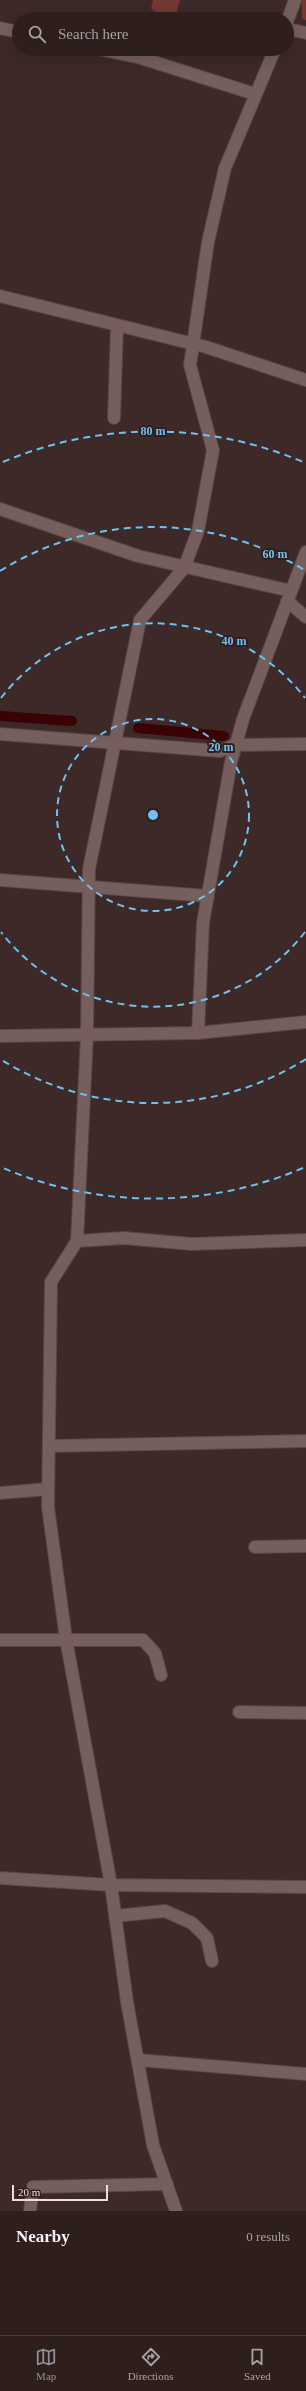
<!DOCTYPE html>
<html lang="en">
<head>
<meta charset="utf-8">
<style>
	body { margin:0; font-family:Georgia,serif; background:#3a2c2a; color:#f1f3f6 }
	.scale { position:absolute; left:12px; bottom:10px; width:96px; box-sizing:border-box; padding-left:4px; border:2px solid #ebdedc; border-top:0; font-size:11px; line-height:14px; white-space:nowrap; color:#ebdedc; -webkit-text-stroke:3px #321f1d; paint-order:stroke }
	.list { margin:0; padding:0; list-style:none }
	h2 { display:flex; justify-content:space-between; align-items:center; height:52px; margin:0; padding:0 16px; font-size:17px }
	h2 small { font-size:13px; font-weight:400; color:#a7a2a4 }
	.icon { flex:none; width:22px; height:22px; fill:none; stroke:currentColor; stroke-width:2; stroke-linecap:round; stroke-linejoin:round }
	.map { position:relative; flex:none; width:306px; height:2211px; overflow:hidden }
	.search { position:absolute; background:#2e1f1d; box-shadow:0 4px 16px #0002; left:12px; right:12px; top:12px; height:44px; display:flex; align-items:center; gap:10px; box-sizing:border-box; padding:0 14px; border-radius:22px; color:#a7a2a4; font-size:15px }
	.sheet { height:124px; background:#2e1f1d }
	nav { display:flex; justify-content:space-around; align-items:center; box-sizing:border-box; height:56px; border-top:1px solid #493d3b; background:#2e1f1d; font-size:11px; color:#a7a2a4 }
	nav a { display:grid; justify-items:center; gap:2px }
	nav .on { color:#8c9099 }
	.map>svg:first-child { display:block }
</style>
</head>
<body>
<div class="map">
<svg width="306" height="2211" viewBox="0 0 306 2211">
	<rect width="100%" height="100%" fill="#3d2927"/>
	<!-- green -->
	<g fill="#743833">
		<path d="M153,0H180L175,17L162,15L151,9Z"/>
		<path d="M302,0H306V20L302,19Z"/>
	</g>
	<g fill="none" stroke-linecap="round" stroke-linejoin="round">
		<!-- stream -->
		<g stroke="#3a0204" stroke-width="10">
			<path d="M0,716L72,721"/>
			<path d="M138,728L224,736"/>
		</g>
		<defs>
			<g id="service">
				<path d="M114,418L117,326"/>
				<path d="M287,601L306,617"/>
				<path d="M0,1493L48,1489"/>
				<path d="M255,1547L306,1546"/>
				<path d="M0,1640H143L155,1653L161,1675"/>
				<path d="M239,1712L306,1713"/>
				<path d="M115,1916L165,1911L192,1923L207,1938L212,1961"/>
			</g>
			<g id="minor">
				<path d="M287,22L295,0"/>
				<path d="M0,28L19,32"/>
				<path d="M287,29L306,33"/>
				<path d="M98,49L141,58L255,94"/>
				<path d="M0,296L206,347L306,380"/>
				<path d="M0,509L138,556L291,591"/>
				<path d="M0,734L220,751L235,745L306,744"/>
				<path d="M0,880L208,896"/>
				<path d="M198,1033L203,923L231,762L243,719L306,552"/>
				<path d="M0,1036L198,1033L306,1022"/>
				<path d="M77,1241L124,1238L192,1244L306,1240"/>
				<path d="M49,1446L306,1441"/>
				<path d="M0,1878L111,1885L306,1887"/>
				<path d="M138,2060L306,2074"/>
				<path d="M30,2211L33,2187L167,2184"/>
				<path d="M176,2211L153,2145L127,2002L111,1885L66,1639L48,1507L51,1282L77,1241L87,1035L89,869L140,620L184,568L198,531L213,450L190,365L208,242L225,168L275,49"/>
			</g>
		</defs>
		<!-- service casing -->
		<use href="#service" stroke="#574644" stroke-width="14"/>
		<!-- minor casing -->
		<use href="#minor" stroke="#574644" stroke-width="14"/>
		<!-- service -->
		<use href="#service" stroke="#755e5b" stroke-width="12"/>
		<!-- minor -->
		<use href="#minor" stroke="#755e5b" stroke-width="12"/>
	</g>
	<!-- distance rings -->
	<g fill="none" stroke="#6dc2f3" stroke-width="2" stroke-dasharray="7 5">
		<circle cx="153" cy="815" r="96"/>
		<path d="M305 932A192 192 0 0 1 1 932M1 698A192 192 0 0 1 305 698"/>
		<path d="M306 1059A288 288 0 0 1 0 1059M0 571A288 288 0 0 1 306 571"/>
		<path d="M303 1168A384 384 0 0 1 3 1168M3 462A384 384 0 0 1 303 462"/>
	</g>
	<circle cx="153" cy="815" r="6" fill="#6dc2f3" stroke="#321f1d" stroke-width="2"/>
	<g font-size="12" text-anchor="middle" font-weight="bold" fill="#6dc2f3" stroke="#321f1d" stroke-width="4" stroke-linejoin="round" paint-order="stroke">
		<text x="153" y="435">80 m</text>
		<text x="275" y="558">60 m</text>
		<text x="234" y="645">40 m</text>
		<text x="221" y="751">20 m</text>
	</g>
</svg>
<div class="scale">20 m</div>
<div class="search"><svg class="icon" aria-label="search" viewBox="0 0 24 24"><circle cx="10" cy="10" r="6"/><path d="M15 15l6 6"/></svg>Search here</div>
</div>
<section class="sheet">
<h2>Nearby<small>0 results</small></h2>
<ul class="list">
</ul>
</section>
<nav>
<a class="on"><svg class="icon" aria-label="map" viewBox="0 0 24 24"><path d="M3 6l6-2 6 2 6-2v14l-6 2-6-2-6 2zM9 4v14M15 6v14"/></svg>Map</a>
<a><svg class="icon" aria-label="directions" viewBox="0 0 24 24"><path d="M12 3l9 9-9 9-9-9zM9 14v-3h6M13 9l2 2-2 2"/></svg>Directions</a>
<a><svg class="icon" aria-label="saved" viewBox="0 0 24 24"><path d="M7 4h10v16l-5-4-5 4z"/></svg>Saved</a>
</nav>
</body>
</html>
